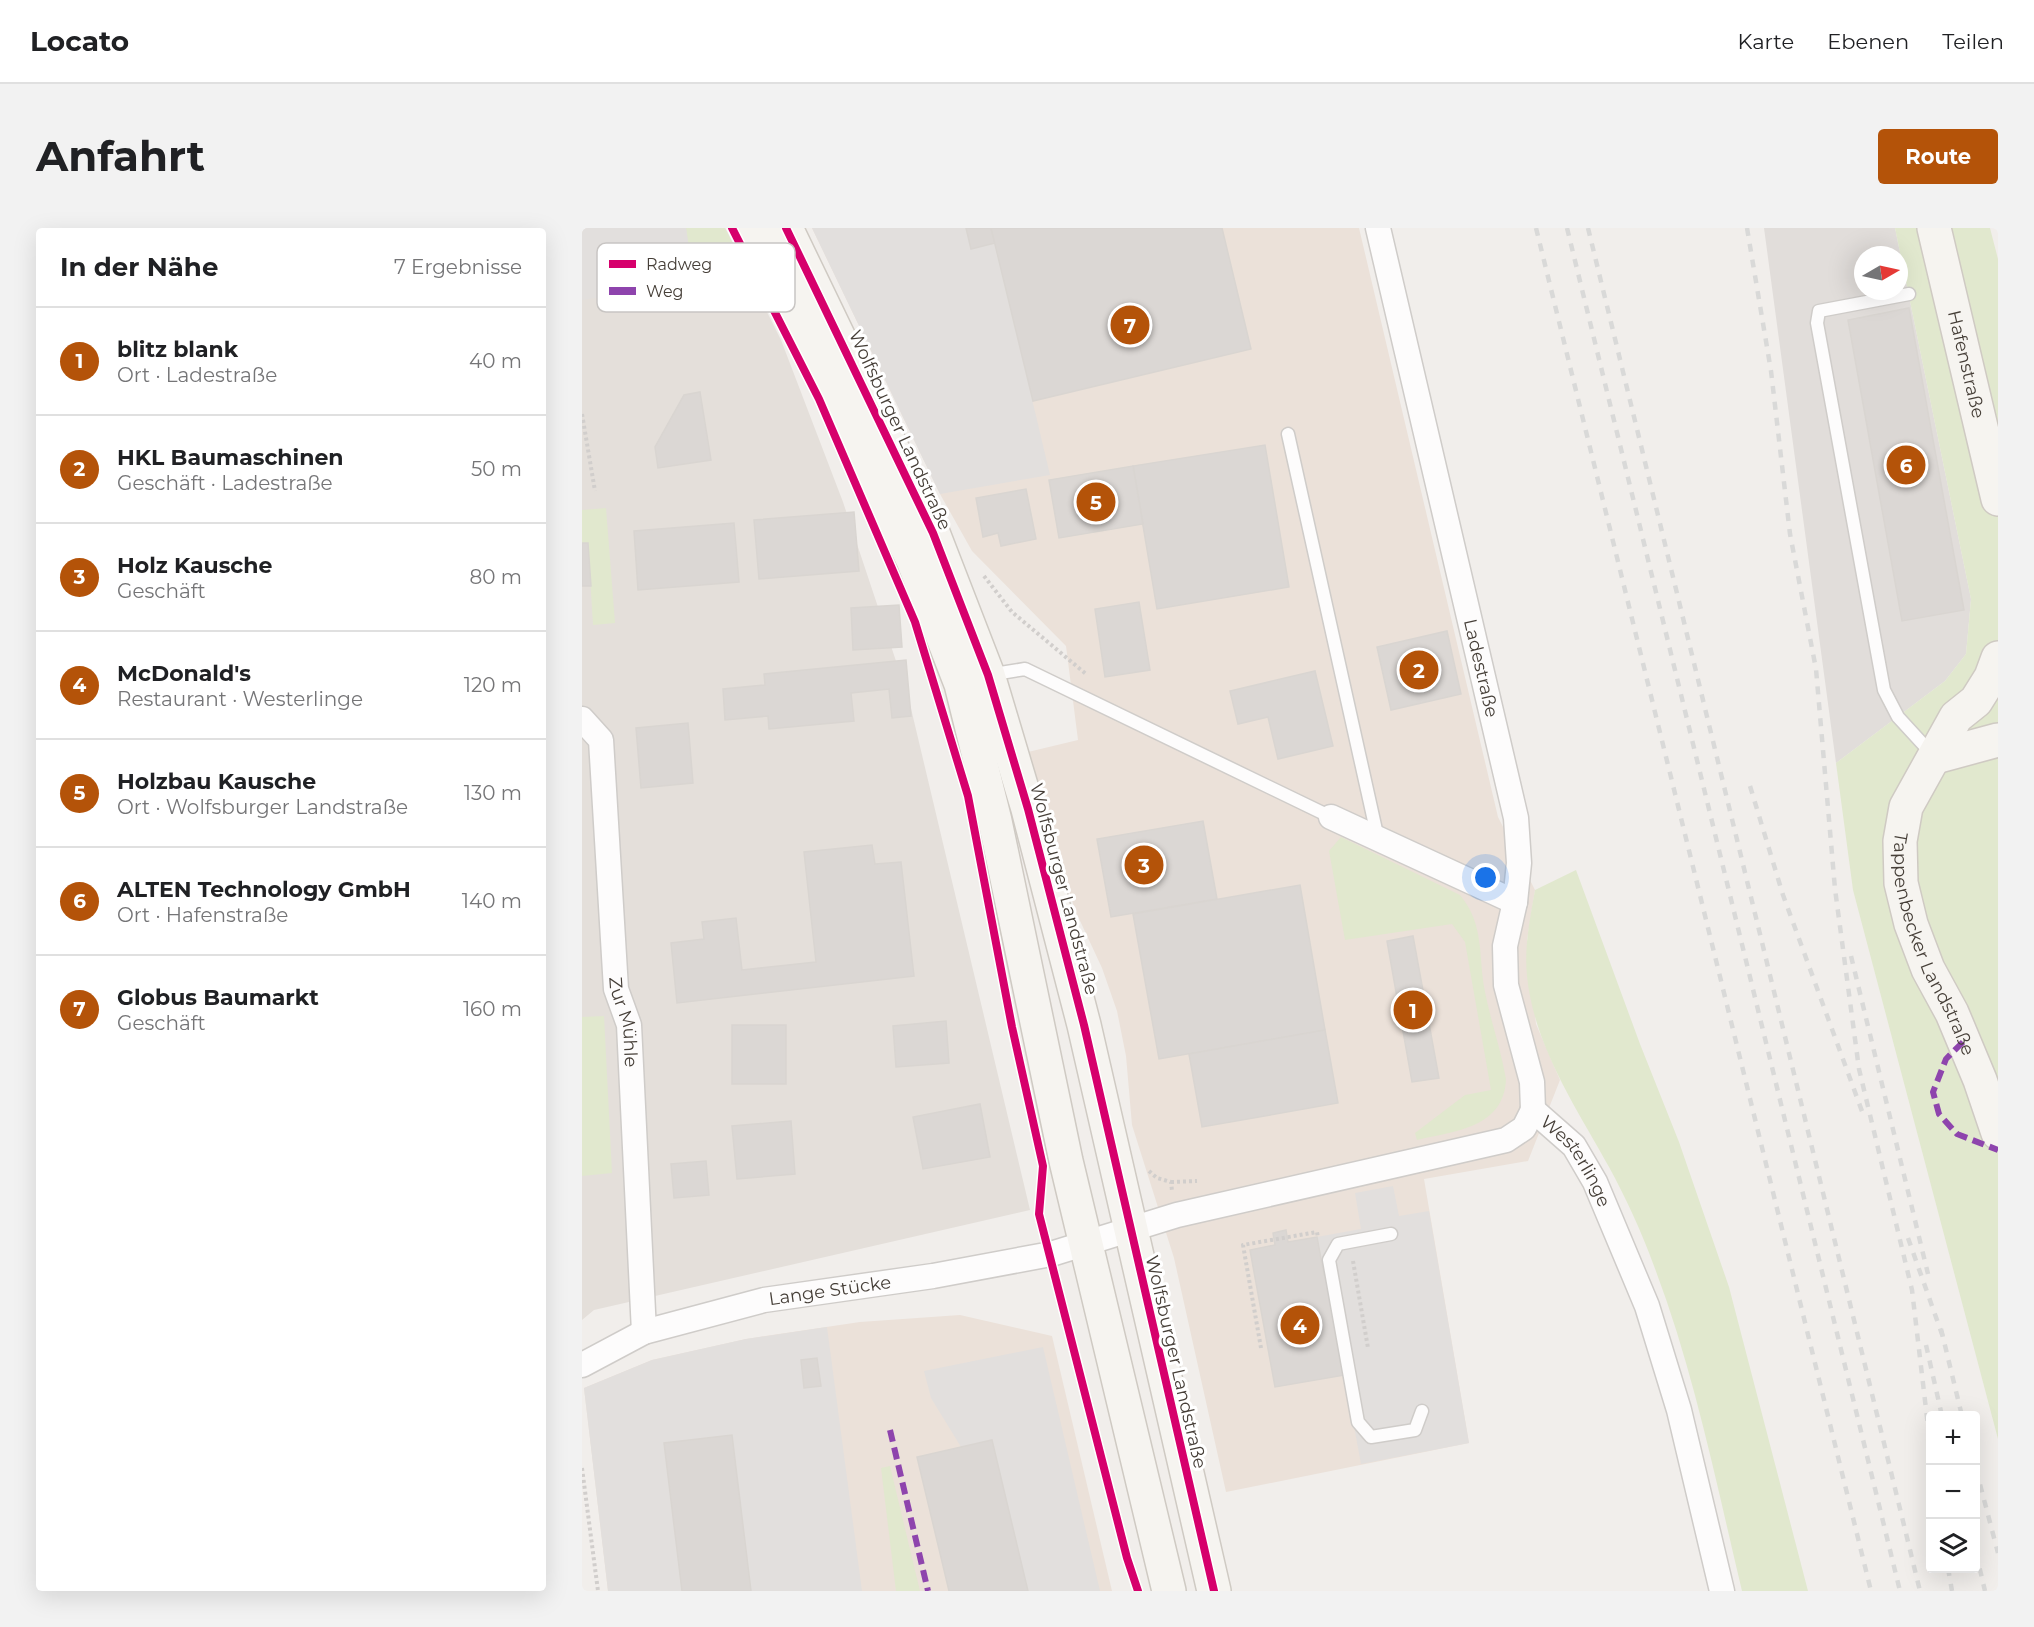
<!DOCTYPE html>
<html lang="de">
<head>
<meta charset="utf-8">
<style>
	body { margin:0; font-family:Montserrat,sans-serif; background:#f2f2f2; color:#202124 }
	.controls { position:absolute; right:18px; bottom:18px; display:grid; overflow:hidden; border-radius:6px; box-shadow:0 6px 24px #0002 }
	.controls button { width:54px; height:54px; display:grid; place-items:center; padding:0; border:0; border-bottom:2px solid #e0e0e0; background:#fff; color:#202124; font:30px sans-serif }
	.compass { position:absolute; left:1272px; top:18px; width:54px; height:54px; border-radius:50%; background:#fff; box-shadow:0 6px 24px #0002; rotate:81deg }
	.you { position:absolute; left:904px; top:650px; width:21px; height:21px; margin:-15px; border:4px solid #fff; border-radius:50%; background:#1a73e8; box-shadow:0 0 0 9px #1a73e833 }
	.badge { display:grid; place-items:center; width:39px; height:39px; border-radius:50%; background:#b45309; color:#fff; font-size:20px; font-weight:700 }
	.pin { position:absolute; translate:-50% -50%; border:3px solid #fff; box-shadow:0 2px 6px #0006 }
	.list { margin:0; padding:0; list-style:none }
	h2 { display:flex; justify-content:space-between; align-items:center; height:78px; margin:0; padding:0 24px; font-size:26px }
	h2 small { font-size:20px; font-weight:400; color:#757577 }
	.list li { display:grid; grid-template-columns:39px 1fr auto; gap:18px; align-items:center; box-sizing:border-box; height:108px; padding:0 24px; border-top:2px solid #e0e0e0 }
	.list b { display:block; font-size:22px; white-space:nowrap }
	.list p { margin:0; font-size:20px; white-space:nowrap; color:#757577 }
	.list em { font-size:20px; font-style:normal; color:#757577 }
	.icon { flex:none; width:33px; height:33px; fill:none; stroke:currentColor; stroke-width:2; stroke-linecap:round; stroke-linejoin:round }
	.map { position:relative; flex:none; width:1416px; height:1363px; overflow:hidden; border-radius:6px }
	header { display:flex; align-items:center; gap:36px; box-sizing:border-box; height:84px; padding:0 30px; background:#fff; border-bottom:2px solid #e0e0e0 }
	header strong { font-size:28px }
	nav { display:flex; gap:33px; margin-inline-start:auto; font-size:21px }
	.intro { display:flex; align-items:center; justify-content:space-between; box-sizing:border-box; height:144px; padding:0 36px }
	h1 { margin:0; font-size:42px }
	.button { padding:15px 27px; border-radius:6px; background:#b45309; color:#fff; font-size:21px; font-weight:700 }
	main { display:flex; gap:36px; padding:0 36px }
	aside { flex:1; background:#fff; border-radius:6px; box-shadow:0 6px 24px #0002 }
	.map>svg:first-child { display:block }
</style>
</head>
<body>
<header>
<strong>Locato</strong>
<nav><a>Karte</a><a>Ebenen</a><a>Teilen</a></nav>
</header>
<div class="intro"><h1>Anfahrt</h1><a class="button">Route</a></div>
<main>
<aside>
<h2>In der Nähe<small>7 Ergebnisse</small></h2>
<ul class="list">
<li><span class="badge">1</span><div><b>blitz blank</b><p>Ort · Ladestraße</p></div><em>40 m</em></li>
<li><span class="badge">2</span><div><b>HKL Baumaschinen</b><p>Geschäft · Ladestraße</p></div><em>50 m</em></li>
<li><span class="badge">3</span><div><b>Holz Kausche</b><p>Geschäft</p></div><em>80 m</em></li>
<li><span class="badge">4</span><div><b>McDonald's</b><p>Restaurant · Westerlinge</p></div><em>120 m</em></li>
<li><span class="badge">5</span><div><b>Holzbau Kausche</b><p>Ort · Wolfsburger Landstraße</p></div><em>130 m</em></li>
<li><span class="badge">6</span><div><b>ALTEN Technology GmbH</b><p>Ort · Hafenstraße</p></div><em>140 m</em></li>
<li><span class="badge">7</span><div><b>Globus Baumarkt</b><p>Geschäft</p></div><em>160 m</em></li>
</ul>
</aside>
<div class="map">
<svg width="1416" height="1363" viewBox="0 0 1416 1363">
	<rect width="100%" height="100%" fill="#f1eeeb"/>
	<!-- residential -->
	<path fill="#e4dfda" d="M0,0H143L199,112L261,274L327,472L448,982L12,1082L0,1092Z"/>
	<!-- commercial -->
	<g fill="#ebe1d9">
		<path d="M230,0H777L916,589L953,662L945,712L954,796L978,852L946,933L842,951L887,1215L644,1264L592,1030L550,897L544,828L535,783L520,740L493,682L446,524L496,512L484,418L390,323L358,266Z"/>
		<path d="M378,1087L470,1108L530,1363H26L2,1160L70,1132L164,1111L278,1094Z"/>
	</g>
	<!-- industrial -->
	<path fill="#e1ddda" fill-rule="evenodd" d="M1182,0H1313L1389,371L1384,426L1363,453L1254,535ZM1281,27H1317V63H1281Z"/>
	<!-- green -->
	<g fill="#e1e8ce">
		<path d="M104,0H143L163,39L112,55Z"/>
		<path d="M1313,0H1408L1416,31V1211L1271,662L1254,535L1363,453L1384,426L1389,371Z"/>
		<path d="M24,280L33,395L11,397L6,315H0V282Z"/>
		<path d="M759,609L878,667C903,697 896,728 903,764C909,794 919,822 924,851C922,900 873,903 835,912L833,905L883,867L909,862L883,714L870,696L763,712L747,623Z"/>
		<path d="M994,642L1058,816L1097,914L1147,1059L1226,1363H1160C1134,1254 1112,1143 1072,1038C1060,1005 1044,970 1027,939C994,879 952,818 945,748C942,719 948,690 953,662Z"/>
		<path d="M22,788L30,945L0,948V789Z"/>
		<path d="M308,1238L338,1363H314L299,1240Z"/>
	</g>
	<!-- parking -->
	<g fill="#e2dfdd">
		<path d="M0,0H104L112,55L0,72Z"/>
		<path d="M230,0H384L389,21L413,15L468,247L358,266Z"/>
		<path d="M811,958L817,988L847,983L887,1215L779,1236L744,1047H742L735,1009L779,1001L773,965Z"/>
		<path d="M245,1099L280,1363H169L150,1207L82,1215L100,1363H26L2,1160L70,1132L164,1111Z"/>
		<path d="M461,1119L518,1363H446L410,1212L379,1219L349,1170L342,1143Z"/>
	</g>
	<!-- building -->
	<g fill="#dbd7d4" stroke="#d9d5d1" stroke-width="1.5">
		<path d="M384,0H409L413,15L389,21Z"/>
		<path d="M409,0H640L669,121L451,173Z"/>
		<path d="M1327,80L1382,382L1320,393L1266,92Z"/>
		<path d="M118,164L129,232L76,240L73,219L102,167Z"/>
		<path d="M683,217L707,359L575,381L551,238Z"/>
		<path d="M551,238L561,296L477,310L467,252Z"/>
		<path d="M444,261L454,311L419,318L416,305L401,309L394,270Z"/>
		<path d="M272,284L277,343L177,351L172,292Z"/>
		<path d="M152,295L157,354L56,362L52,303Z"/>
		<path d="M0,315H6L9,358H0Z"/>
		<path d="M557,374L568,442L523,449L513,381Z"/>
		<path d="M317,377L320,419L271,422L269,380Z"/>
		<path d="M865,403L879,466L809,482L795,419Z"/>
		<path d="M324,432L329,488L310,490L307,461L269,465L272,493L187,501L186,488L143,492L141,461L183,457L182,446Z"/>
		<path d="M733,443L751,518L696,531L686,489L656,496L648,463Z"/>
		<path d="M106,495L111,555L59,560L54,500Z"/>
		<path d="M621,593L635,671L529,689L515,611Z"/>
		<path d="M290,617L293,636L319,634L332,748L95,775L89,715L122,711L120,694L154,690L160,742L234,734L222,624Z"/>
		<path d="M718,657L743,802L577,831L551,686Z"/>
		<path d="M831,708L857,850L830,854L805,713Z"/>
		<path d="M364,793L367,835L314,839L311,798Z"/>
		<rect x="150" y="797" width="54" height="59"/>
		<path d="M743,802L756,875L620,899L607,826Z"/>
		<path d="M398,876L408,929L341,941L331,889Z"/>
		<path d="M209,893L213,946L155,951L150,898Z"/>
		<path d="M124,933L127,967L92,970L89,936Z"/>
		<path d="M704,1002L706,1014L735,1009L742,1047H745L763,1147L693,1159L668,1022L693,1017L691,1005Z"/>
		<path d="M235,1130L239,1158L222,1160L219,1132Z"/>
		<path d="M150,1207L169,1363H100L82,1215Z"/>
		<path d="M410,1212L446,1363H367L335,1229Z"/>
	</g>
	<g fill="none" stroke-linecap="round" stroke-linejoin="round">
		<defs>
			<g id="lane">
				<path d="M1327,66L1237,83L1235,95L1302,462L1316,489L1350,526"/>
				<path d="M706,206L796,611"/>
				<path d="M406,447L443,441L749,589"/>
				<path d="M809,1006L756,1016L747,1032L776,1194L789,1209L833,1202L840,1183"/>
			</g>
			<g id="street">
				<path id="s1" d="M796,0L934,590L937,635L933,674L923,718L924,757L950,854L951,882"/>
				<path id="s2" d="M0,491L19,512L34,761L47,797L62,1104"/>
				<path d="M749,589L933,674"/>
				<path id="s3" d="M951,882L992,918L1013,954L1065,1078L1097,1182L1140,1363"/>
				<path id="s4" d="M0,1137L62,1104L182,1072L351,1048L469,1026L595,987L924,912L942,900L951,882"/>
			</g>
			<g id="secondary">
				<path d="M170,0L331,332L379,456L413,593L484,933L587,1363"/>
				<path d="M204,0L351,305L406,447L446,581L502,797L632,1363"/>
				<path id="s5" d="M1352,0L1416,271"/>
				<path id="s6" d="M1416,430L1409,449L1394,473L1374,489L1324,579L1318,613L1319,655L1329,696L1346,741L1370,785L1398,852L1416,905"/>
				<path d="M1353,529L1416,512"/>
			</g>
		</defs>
		<!-- lane casing -->
		<use href="#lane" stroke="#cfccc9" stroke-width="15"/>
		<!-- street casing -->
		<use href="#street" stroke="#cfccc9" stroke-width="27"/>
		<!-- secondary casing -->
		<use href="#secondary" stroke="#cfcac3" stroke-width="36"/>
		<!-- path -->
		<g stroke="#d1cecc" stroke-width="4" stroke-dasharray="3 3" stroke-linecap="butt">
			<path d="M0,186L13,263"/>
			<path d="M402,348L430,384L504,446"/>
			<path d="M567,943L575,950L589,954L590,963"/>
			<path d="M589,954L615,953"/>
			<path d="M771,1033L786,1120"/>
			<path d="M679,1120L661,1017L735,1004L736,1010"/>
			<path d="M0,1240L16,1363"/>
		</g>
		<!-- lane -->
		<use href="#lane" stroke="#fdfcfc" stroke-width="12"/>
		<!-- street -->
		<use href="#street" stroke="#fdfcfc" stroke-width="24"/>
		<!-- secondary -->
		<use href="#secondary" stroke="#f6f4f0" stroke-width="33"/>
		<!-- rail -->
		<g stroke="#d9d9d8" stroke-width="4.5" stroke-dasharray="8 8" stroke-linecap="butt">
			<path d="M954,0L1289,1363"/>
			<path d="M985,0L1318,1363"/>
			<path d="M1006,0L1338,1363"/>
			<path d="M1165,0L1189,143L1208,306L1234,441L1253,661L1277,841L1330,1062L1348,1215"/>
			<path d="M1168,558L1201,667L1281,886"/>
			<path d="M1269,728L1346,1046"/>
			<path d="M1326,1010L1361,1109"/>
			<path d="M1359,1101L1380,1188"/>
			<path d="M1344,1117L1360,1188"/>
			<path d="M1394,1241L1416,1325"/>
			<path d="M1394,1325L1403,1363"/>
			<path d="M1366,1340L1370,1363"/>
		</g>
		<!-- quiet -->
		<g stroke="#8e44ad" stroke-width="6" stroke-dasharray="12 6" stroke-linecap="butt">
			<path d="M1381,814L1364,831L1351,864L1357,886L1375,906L1416,922"/>
			<path d="M308,1202L346,1363"/>
		</g>
		<defs>
			<g id="cycleway">
				<path d="M150,0L237,171L333,394L386,568L430,799L461,938L457,986L545,1330L556,1363"/>
				<path d="M204,0L351,305L406,447L446,581L502,797L632,1363"/>
			</g>
		</defs>
		<!-- cycleway casing -->
		<use href="#cycleway" stroke="#fff" stroke-width="11"/>
		<!-- cycleway -->
		<use href="#cycleway" stroke="#d6006c" stroke-width="8"/>
	</g>
	<g text-anchor="middle" stroke-width="6" stroke-linejoin="round" paint-order="stroke">
		<!-- street labels -->
		<g font-size="18" fill="#463f38" stroke="#fff">
			<text dy="6" stroke="none"><textPath href="#s5" startOffset="140">Hafenstraße</textPath></text>
			<text transform="translate(318 202) rotate(65)" y="6">Wolfsburger Landstraße</text>
			<text dy="6" stroke="none"><textPath href="#s1" startOffset="452">Ladestraße</textPath></text>
			<text transform="translate(482 661) rotate(75)" y="6">Wolfsburger Landstraße</text>
			<text dy="6" stroke="none"><textPath href="#s6" startOffset="321">Tappenbecker Landstraße</textPath></text>
			<text dy="6" stroke="none"><textPath href="#s2" startOffset="312">Zur Mühle</textPath></text>
			<text dy="6" stroke="none"><textPath href="#s3" startOffset="68">Westerlinge</textPath></text>
			<text dy="6" stroke="none"><textPath href="#s4" startOffset="261">Lange Stücke</textPath></text>
			<text transform="translate(594 1134) rotate(77)" y="6">Wolfsburger Landstraße</text>
		</g>
	</g>
	<!-- legend -->
	<rect x="15" y="15" width="198" height="69" rx="9" fill="#fff" stroke="#c8c5c3" stroke-width="1.5"/>
	<rect x="27" y="32" width="27" height="8" fill="#d6006c"/>
	<rect x="27" y="59" width="27" height="8" fill="#8e44ad"/>
	<g font-size="16" fill="#463f38">
		<text x="64" y="42">Radweg</text>
		<text x="64" y="69">Weg</text>
	</g>
</svg>
<div class="controls">
<button>+</button>
<button>−</button>
<button><svg class="icon" aria-label="layers" viewBox="0 0 24 24"><path d="M12 4l9 5-9 5-9-5zM3 14l9 5 9-5"/></svg></button>
</div>
<svg class="compass" viewBox="-18 -18 36 36"><path d="M0-13l5 13h-10z" fill="#e53935"/><path d="M0 13l5-13h-10z" fill="#757577"/></svg>
<div class="you"></div>
<div class="pin badge" style="left:831px;top:782px">1</div>
<div class="pin badge" style="left:837px;top:442px">2</div>
<div class="pin badge" style="left:562px;top:637px">3</div>
<div class="pin badge" style="left:718px;top:1097px">4</div>
<div class="pin badge" style="left:514px;top:274px">5</div>
<div class="pin badge" style="left:1324px;top:237px">6</div>
<div class="pin badge" style="left:548px;top:97px">7</div>
</div>
</main>
</body>
</html>
